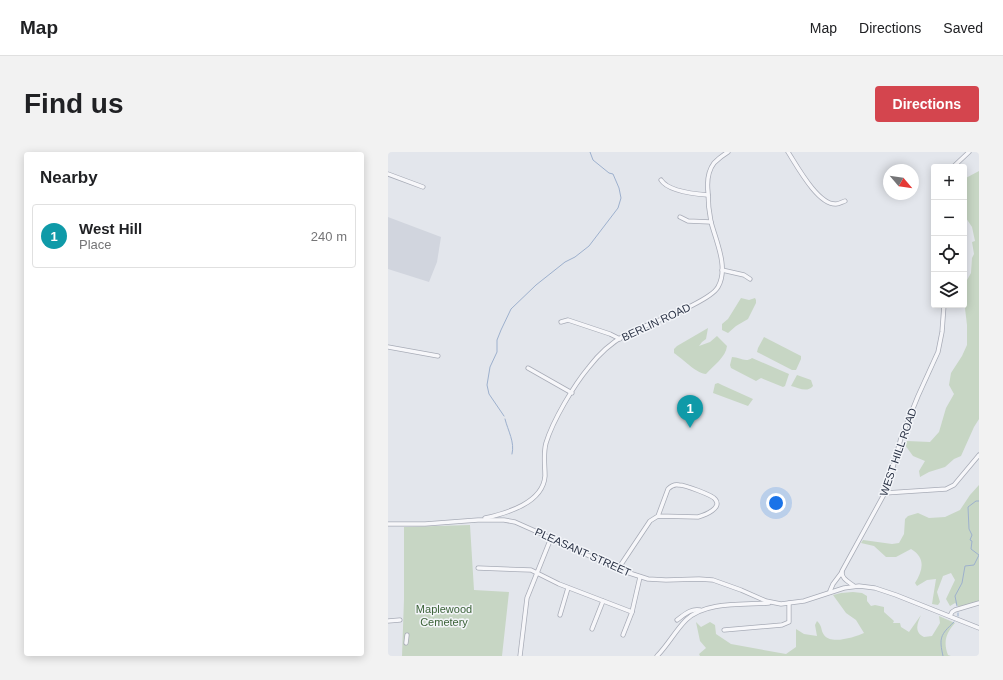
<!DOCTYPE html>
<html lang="en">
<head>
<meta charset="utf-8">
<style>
	body { margin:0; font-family:Arial,sans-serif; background:#f2f2f2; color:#202124 }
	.controls { position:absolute; right:12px; top:12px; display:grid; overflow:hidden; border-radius:4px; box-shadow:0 2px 10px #0003 }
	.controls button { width:36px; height:36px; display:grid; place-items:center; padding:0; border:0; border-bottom:1px solid #e0e0e0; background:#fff; color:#202124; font:20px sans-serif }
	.compass { position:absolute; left:495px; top:12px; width:36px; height:36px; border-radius:50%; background:#fff; box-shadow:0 2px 10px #0003; rotate:119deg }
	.you { position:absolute; left:388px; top:351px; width:14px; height:14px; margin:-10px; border:3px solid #fff; border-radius:50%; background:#1a73e8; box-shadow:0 0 0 6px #1a73e833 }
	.badge { display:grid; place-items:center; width:26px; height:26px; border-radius:50%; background:#d4454e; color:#fff; font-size:13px; font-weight:700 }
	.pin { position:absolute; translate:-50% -33px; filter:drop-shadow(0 1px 2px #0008) }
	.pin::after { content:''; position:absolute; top:21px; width:14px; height:12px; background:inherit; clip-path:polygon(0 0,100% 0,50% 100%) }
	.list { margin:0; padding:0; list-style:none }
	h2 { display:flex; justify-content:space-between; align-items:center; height:52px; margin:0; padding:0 16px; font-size:17px }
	h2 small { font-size:13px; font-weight:400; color:#757577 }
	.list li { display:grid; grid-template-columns:26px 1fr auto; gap:12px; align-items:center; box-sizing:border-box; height:64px; margin:0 8px 8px; padding:0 8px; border:1px solid #e0e0e0; border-radius:4px }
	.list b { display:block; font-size:15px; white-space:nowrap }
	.list p { margin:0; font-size:13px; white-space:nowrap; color:#757577 }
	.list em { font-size:13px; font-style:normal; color:#757577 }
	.icon { flex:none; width:22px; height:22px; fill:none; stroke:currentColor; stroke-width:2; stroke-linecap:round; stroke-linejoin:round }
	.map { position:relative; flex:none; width:591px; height:504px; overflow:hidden; border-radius:4px }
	header { display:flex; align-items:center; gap:24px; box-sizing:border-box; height:56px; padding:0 20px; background:#fff; border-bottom:1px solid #e0e0e0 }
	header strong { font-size:19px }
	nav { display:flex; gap:22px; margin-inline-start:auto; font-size:14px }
	.intro { display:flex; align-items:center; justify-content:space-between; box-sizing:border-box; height:96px; padding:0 24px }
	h1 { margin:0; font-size:28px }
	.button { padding:10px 18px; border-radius:4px; background:#d4454e; color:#fff; font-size:14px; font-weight:700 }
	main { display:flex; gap:24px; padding:0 24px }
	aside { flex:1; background:#fff; border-radius:4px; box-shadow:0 2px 10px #0003 }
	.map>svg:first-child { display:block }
</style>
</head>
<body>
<header>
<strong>Map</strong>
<nav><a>Map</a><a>Directions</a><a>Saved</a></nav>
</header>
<div class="intro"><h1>Find us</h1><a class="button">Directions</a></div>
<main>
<aside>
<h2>Nearby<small></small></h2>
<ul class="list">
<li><span class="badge" style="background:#0f9aa8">1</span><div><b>West Hill</b><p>Place</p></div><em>240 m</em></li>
</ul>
</aside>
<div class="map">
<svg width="591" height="504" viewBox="0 0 591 504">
	<rect width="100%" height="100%" fill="#e3e6ec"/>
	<!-- built -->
	<path fill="#d1d5de" d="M0,65L53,85L49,110L41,130L0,117Z"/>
	<!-- green -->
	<g fill="#c7d6c4">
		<path d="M591,19V267L586,275L573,304L566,307L557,315L541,320L532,325L531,319L537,309L525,304L517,293L519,289L542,290L551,280L558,256L566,242L561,233L563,221L574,204L579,193V173L576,148L579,128L583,121L584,106L586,102L584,90L587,89L584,75L576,63V27Z"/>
		<path d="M353,146L361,148L367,146L368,148V151L360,167L348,174L340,181L334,178V172L340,167Z"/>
		<path d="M320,176L318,187L314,190L311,194L322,190L329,184L339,194C338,205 325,214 318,222C309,222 295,207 286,201V197L289,194Z"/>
		<path d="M376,185L413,204V207L408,218H404L369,200L370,196Z"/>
		<path d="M344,205C352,205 357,211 364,206L401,222L397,234L395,235L373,226L368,229L343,216L342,213Z"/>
		<path d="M409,223L423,228L425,234C419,241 411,236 403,234Z"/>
		<path d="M330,231L334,233L365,247L360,254L325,241L327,232Z"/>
		<path d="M591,333V449L571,455L567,451L562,454L558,447L567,428L563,421L555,424L549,440L552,450L550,453L544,452L548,427L539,428L529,434L527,431C535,418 538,406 523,397L508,405H498L486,394L473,391L475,388L504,392L511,391L516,382L517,367L520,364L530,361L541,366L557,365L572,358L582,343Z"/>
		<path d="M82,373L86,438L121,440L114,504H14L16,447V375Z"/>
		<path d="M465,440L474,441L479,444V449L483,454L487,453L496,455V460L506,469L505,471H512L513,475L521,480L533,463C529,472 526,480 536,485L544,484L552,471L551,464L567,471C558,481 555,490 560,503L563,504H312L311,502L318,496L312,489L308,470L313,475L322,470L327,473L328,482L343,492L398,502L408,495V477L416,482L429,484L427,473L429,469C435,475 432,477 436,483C443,493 467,485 476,481L468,468L458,461L445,443L453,441Z"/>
	</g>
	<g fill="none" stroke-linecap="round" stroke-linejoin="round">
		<!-- stream -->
		<g stroke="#9db0cd" stroke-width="1">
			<path d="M116,264L101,242L99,233L102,215L109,200V188L113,178L123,157L148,133L177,110L187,105L201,94L230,56L233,46L231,36L225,22L221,21L205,8L202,0"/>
			<path d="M117,267C120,279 127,290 124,302"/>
			<path d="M569,454L567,444L574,431L577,414L586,413L591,403L583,397L584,389L582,388L584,383L581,377L580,355L588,349H591"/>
			<path d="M570,464V461"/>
			<path d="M555,504C551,486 552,483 566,470"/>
		</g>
		<defs>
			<g id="minor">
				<path d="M400,0C409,14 430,53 448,52C451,52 454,50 457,49"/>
				<path d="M565,15L581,0"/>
				<path d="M0,22L35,35"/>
				<path d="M273,28C280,39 307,42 320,43"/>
				<path d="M546,41V57"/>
				<path d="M292,65L300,69L323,70"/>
				<path d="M334,118L356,123L362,127"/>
				<path d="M173,170L180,168L222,182L232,187"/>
				<path d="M0,195L50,204"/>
				<path d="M140,216L184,241"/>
				<path d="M497,341L558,337L566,333L591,303"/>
				<path d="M97,366C119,361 155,351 157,324C157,313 155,302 158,291C165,268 186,233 201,215C211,202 223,191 237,183C256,173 321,151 330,135C341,116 328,89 323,70C321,60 320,50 320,40C319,31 320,19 326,11C330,7 335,3 340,0"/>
				<path d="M0,372H37L90,368H116L127,370L145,378L232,418L260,427L278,428L311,427L325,428L353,438L378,449L393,452L416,449L456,436L471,434L487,436L508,443L591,476"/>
				<path d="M90,416L143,418L171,432L244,460"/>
				<path d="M230,417L262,369L270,364L310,365C317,363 335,356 327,347C324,343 297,333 291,333C287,332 283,334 280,337L270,364"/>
				<path d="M466,434C461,430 453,427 454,419L499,337L513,286L530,244L550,200L554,180L556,153"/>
				<path d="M442,439L445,432L454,420"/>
				<path d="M172,463L180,436"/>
				<path d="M562,464L564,460L567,458L591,451"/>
				<path d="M289,468C296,463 303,456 312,458"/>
				<path d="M0,469L12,468"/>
				<path d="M204,477L215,449"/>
				<path d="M336,478L394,473L401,470V451"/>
				<path d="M235,483L244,460L252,425"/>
				<path d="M18,491L19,483"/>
				<path d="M132,504L139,446L163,386"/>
				<path d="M269,504C280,493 287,479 298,468C317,449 356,453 381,451"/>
			</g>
		</defs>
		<!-- minor casing -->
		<use href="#minor" stroke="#a8acb7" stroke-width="5"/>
		<!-- minor -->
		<use href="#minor" stroke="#f7f7fa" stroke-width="3.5"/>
	</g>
	<g text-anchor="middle" stroke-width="3" stroke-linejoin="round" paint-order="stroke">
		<!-- street labels -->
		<g font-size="11" fill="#2a3245" stroke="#f3f5f9">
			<text transform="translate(268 170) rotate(-25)" y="4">BERLIN ROAD</text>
			<text transform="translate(510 300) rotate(-71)" y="4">WEST HILL ROAD</text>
			<text transform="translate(195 400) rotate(24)" y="4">PLEASANT STREET</text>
		</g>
		<!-- park labels -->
		<g font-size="11" fill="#3b6237" stroke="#f3f5f9">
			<text x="56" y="461">Maplewood<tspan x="56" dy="13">Cemetery</tspan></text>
		</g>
	</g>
</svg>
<div class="controls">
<button>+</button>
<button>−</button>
<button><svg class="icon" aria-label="locate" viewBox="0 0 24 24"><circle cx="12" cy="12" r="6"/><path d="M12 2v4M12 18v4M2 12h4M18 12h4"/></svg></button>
<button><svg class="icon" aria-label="layers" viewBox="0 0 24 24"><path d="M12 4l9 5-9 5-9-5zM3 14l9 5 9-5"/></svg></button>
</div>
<svg class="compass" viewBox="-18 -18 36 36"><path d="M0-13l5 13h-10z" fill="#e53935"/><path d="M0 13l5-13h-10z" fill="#757577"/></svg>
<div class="you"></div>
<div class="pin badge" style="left:302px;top:276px;background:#0f9aa8">1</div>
</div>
</main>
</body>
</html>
